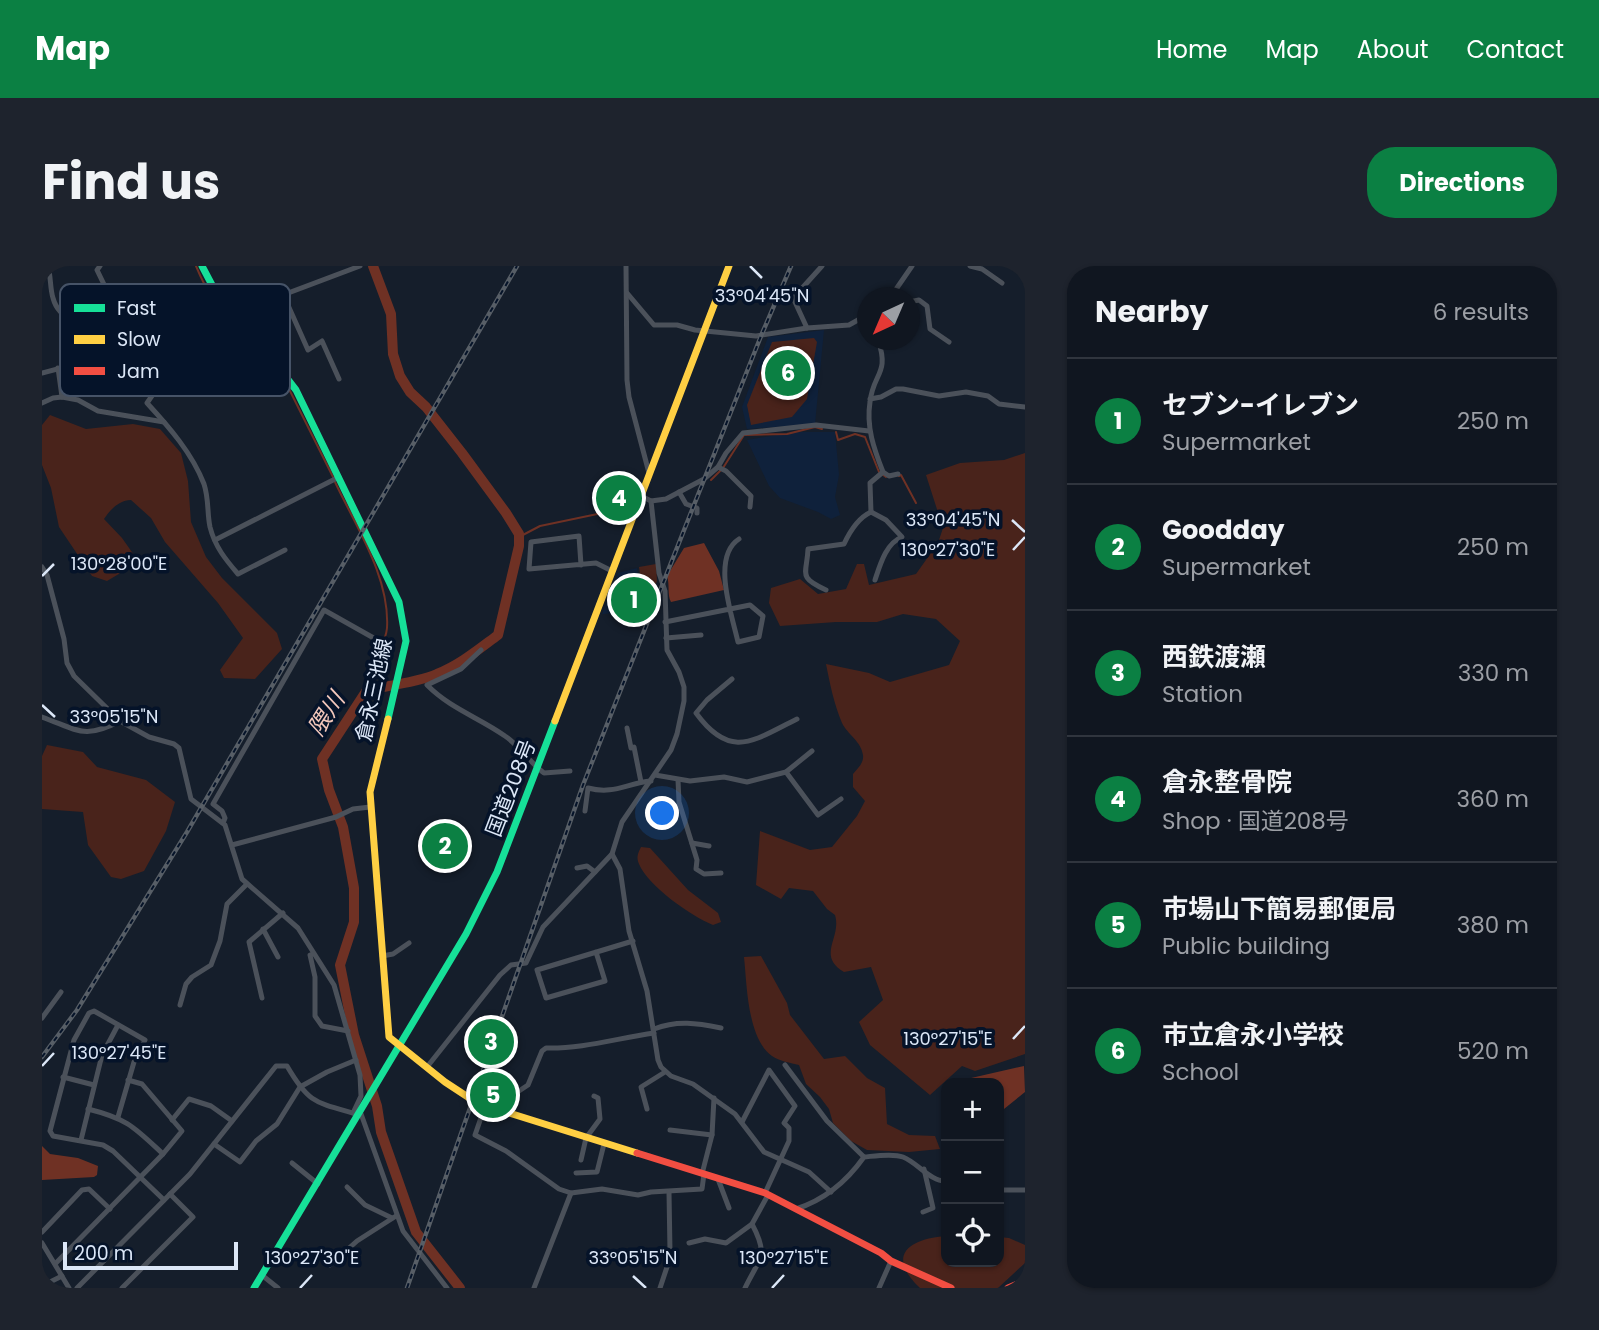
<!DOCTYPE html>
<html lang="en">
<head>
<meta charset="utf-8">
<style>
	body { margin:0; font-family:Poppins,"Noto Sans JP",sans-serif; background:#1e232d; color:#f1f3f6 }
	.controls { position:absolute; right:21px; bottom:21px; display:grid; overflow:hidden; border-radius:14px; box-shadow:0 2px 5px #0004 }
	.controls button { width:63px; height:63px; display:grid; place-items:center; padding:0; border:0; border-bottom:2px solid #30353e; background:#101620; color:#f1f3f6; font:35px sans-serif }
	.compass { position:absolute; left:815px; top:21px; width:63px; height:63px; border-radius:50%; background:#101620; box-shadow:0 2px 5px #0004; rotate:224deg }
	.scale { position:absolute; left:21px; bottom:18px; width:175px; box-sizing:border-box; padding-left:7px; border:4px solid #dce7f7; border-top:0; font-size:19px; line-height:24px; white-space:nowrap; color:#dce7f7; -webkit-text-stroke:5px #051329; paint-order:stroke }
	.you { position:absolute; left:621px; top:548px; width:24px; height:24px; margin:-18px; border:5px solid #fff; border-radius:50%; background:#1a73e8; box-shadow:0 0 0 10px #1a73e833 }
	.badge { display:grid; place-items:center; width:46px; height:46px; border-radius:50%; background:#0b8043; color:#fff; font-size:23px; font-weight:700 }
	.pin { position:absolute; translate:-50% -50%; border:4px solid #fff; box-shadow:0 2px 7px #0006 }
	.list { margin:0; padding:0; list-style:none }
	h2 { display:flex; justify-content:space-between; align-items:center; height:91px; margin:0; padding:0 28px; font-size:30px }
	h2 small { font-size:23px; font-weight:400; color:#9c9fa5 }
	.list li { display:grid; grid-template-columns:46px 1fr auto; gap:21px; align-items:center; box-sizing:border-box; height:126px; padding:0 28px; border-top:2px solid #30353e }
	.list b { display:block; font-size:26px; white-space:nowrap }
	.list p { margin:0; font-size:23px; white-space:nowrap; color:#9c9fa5 }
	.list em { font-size:23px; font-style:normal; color:#9c9fa5 }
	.icon { flex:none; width:38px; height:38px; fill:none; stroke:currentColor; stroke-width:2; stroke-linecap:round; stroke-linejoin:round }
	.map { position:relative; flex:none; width:983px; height:1022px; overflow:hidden; border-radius:28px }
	header { display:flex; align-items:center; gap:42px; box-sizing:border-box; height:98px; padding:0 35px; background:#0b8043; color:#fff }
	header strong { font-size:33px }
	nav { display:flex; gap:38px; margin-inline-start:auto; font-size:24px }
	.intro { display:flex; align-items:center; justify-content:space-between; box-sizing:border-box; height:168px; padding:0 42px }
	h1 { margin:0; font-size:49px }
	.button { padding:18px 32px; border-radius:28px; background:#0b8043; color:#fff; font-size:24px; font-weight:700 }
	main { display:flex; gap:42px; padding:0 42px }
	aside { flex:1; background:#101620; border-radius:28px; box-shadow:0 2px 5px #0004 }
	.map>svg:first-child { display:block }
</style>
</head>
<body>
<header>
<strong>Map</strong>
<nav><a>Home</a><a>Map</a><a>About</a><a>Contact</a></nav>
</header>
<div class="intro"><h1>Find us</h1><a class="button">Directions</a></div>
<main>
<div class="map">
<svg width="983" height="1022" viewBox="0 0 983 1022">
	<rect width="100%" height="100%" fill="#151e2b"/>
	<!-- built -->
	<g fill="#0f213b">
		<path d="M782,64L773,158L705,163L700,141L726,71Z"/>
		<path d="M752,166H793L797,209L793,231L798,249L789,253L776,246L738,232L727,220L705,174Z"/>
		<path d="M595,302L599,326V345L560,348L576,307Z"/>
	</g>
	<!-- green -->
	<g fill="#49231b">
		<path d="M772,72L775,76L765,133L750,151L709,159L705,139L730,76Z"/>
		<path d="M8,149L44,163L91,158L118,163L139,187L146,215L149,256L164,291L180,312L235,367L240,383L213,413L182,412L178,404L201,372L176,337L123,276L109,252L89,234C77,234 68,244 62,253L80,272L97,296L65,315L50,310L17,261L9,222L0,199V159Z"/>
		<path d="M983,187V788L933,805L920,800L888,829L828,779L817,756L841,734L829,701L802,706C774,689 800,672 793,649L785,643L771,625L747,622L739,633L714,619L718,565L768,584L790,581L815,550L823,535L811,521V508C816,502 822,497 821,489C819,475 806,469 800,457C792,438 788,418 784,398L827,407L848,416L907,399L918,375L894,353L861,348L835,356H794L738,360L727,337L729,322L758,313L776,328L804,323L815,298H822L827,319L874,308L896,277L901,262L884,209L918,197L962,194Z"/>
		<path d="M614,298L615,315L599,355L601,329L597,301Z"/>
		<path d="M5,479L41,486L55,501L104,514L133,536L124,565L102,605L79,613L69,611L46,579L41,546L0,543V490Z"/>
		<path d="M599,581L608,582L646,624L676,647L679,656L671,659C649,650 606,620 597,598C594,591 596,587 599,581Z"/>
		<path d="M719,690L745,737L748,749L782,793L803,790L825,812L843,822L845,858L867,869L893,870L898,883L867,886L825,884L809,875L791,857L787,843L778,831L764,818L757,799C749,797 737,795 730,790C705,772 705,718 702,691Z"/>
		<path d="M904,970V996H957V971L967,972L983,979V997L956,1022H878C844,990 866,973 904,970Z"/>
	</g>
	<!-- water -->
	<g fill="#6f3124">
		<path d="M662,277L677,305L682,324L629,336C625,329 628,319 625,310L642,282Z"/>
		<path d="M982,800L983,826L957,847V817H918L916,815Z"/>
		<path d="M0,880L8,888L36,892L56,900L55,909L52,911L0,914Z"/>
	</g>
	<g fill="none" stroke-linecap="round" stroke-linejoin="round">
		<!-- stream -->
		<g stroke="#6f3124" stroke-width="2">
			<path d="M154,0C165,27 182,52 202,73C212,84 224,92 234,103"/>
			<path d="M242,113L291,211"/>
			<path d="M794,166L796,174L813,168L823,171L837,206L844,211"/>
			<path d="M857,210L859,209L874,237"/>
			<path d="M669,214L681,202L702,169L745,168L773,161L780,163"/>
			<path d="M293,216C314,261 348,311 345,362C344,374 338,382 334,392C330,402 327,413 325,424"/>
			<path d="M477,271L498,260L589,241"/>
		</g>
		<!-- river -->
		<path stroke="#6f3124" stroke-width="10" d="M331,0L349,48L351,88L358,110L368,126L384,141L420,187L464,247L477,268V280L456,369C437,383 418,399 395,408C377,416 345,420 325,424L280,493L287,524L301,561L312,622V656L298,699L312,769L335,840L339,866L374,966L418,1022"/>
		<!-- street -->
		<g stroke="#4b515a" stroke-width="5">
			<path d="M6,0C9,11 8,23 11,32C18,58 45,57 66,57"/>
			<path d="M58,0L55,4L70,35V48L66,57L75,85"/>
			<path d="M584,0L585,114L587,131L607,207"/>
			<path d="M928,0L940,3L960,17"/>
			<path d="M585,27L612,59H635L653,64L714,70L765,62L807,59L825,49"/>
			<path d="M241,28L266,84L280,75L297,113"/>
			<path d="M848,32L870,0"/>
			<path d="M867,36L877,34L885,40L888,63L907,76"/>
			<path d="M765,62L753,36V30L780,0"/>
			<path d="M836,74C848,108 831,107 828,136C824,161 832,183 841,206L847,210L856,208"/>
			<path d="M97,79L114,124L105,137C127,161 150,187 162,218C167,233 165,247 168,261C173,281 184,294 196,308L243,284"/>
			<path d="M16,102L20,131"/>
			<path d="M0,107L53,93L148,64L318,0"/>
			<path d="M828,133L839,131L854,123H861L897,130L924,126L946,130L957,138L983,141"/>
			<path d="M0,137L11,132L20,131L36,134L56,145L122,156"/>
			<path d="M676,201L684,205L709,230L708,241"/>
			<path d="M637,226L644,238L655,242V247"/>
			<path d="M599,230L609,235L624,233L662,213L676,201L684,187L701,167L774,159L827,165"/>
			<path d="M829,246L828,217L841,206"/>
			<path d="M173,274L297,211"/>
			<path d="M539,299L537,270L489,276L487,303L554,297L570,305"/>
			<path d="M0,301L5,309L22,373L25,397L32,410L78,455L107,471L132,478L137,482L149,533L183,559L200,613L256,662L292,719L318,809L319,830L311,847"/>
			<path d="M784,324C755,311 765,308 766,283L802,278C808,265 816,252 829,246L844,254L860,271C844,277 838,299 833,314"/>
			<path d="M623,356L708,339L721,350L717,371L696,376C690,349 669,291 697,273"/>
			<path d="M624,372L659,369"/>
			<path d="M439,384L419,403L385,419C409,443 436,451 463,470C478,480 487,496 502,507L528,505"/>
			<path d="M690,413L665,434L654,447C689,495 712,474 755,453"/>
			<path d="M0,451C36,464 42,474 78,455"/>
			<path d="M585,462L589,482L592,481L599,516"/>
			<path d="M744,506L776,549L799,533"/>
			<path d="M613,509L648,515L682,511L705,516L744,506L770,485"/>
			<path d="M636,514L637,536L655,594L654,603L662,608L679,607"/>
			<path d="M543,545L546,522C572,529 585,517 609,515"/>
			<path d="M181,557L183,552L180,545L171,538L282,344L337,375"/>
			<path d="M650,577L667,580"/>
			<path d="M190,579L294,551L311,543L328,541"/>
			<path d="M570,588L578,603L587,665L605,725L616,794L619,801L629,810L651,818L693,848L722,886L767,906L789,926"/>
			<path d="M535,602L545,600L553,606"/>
			<path d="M221,663L236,691"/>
			<path d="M554,686L563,715L504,732L495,704L591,675"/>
			<path d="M271,688L268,689L273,711V750L280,760L306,765"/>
			<path d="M340,690L351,688L367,677"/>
			<path d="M220,732L207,676L241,647"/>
			<path d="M138,739L144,718L150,711L169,699L178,675L185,638L204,619"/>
			<path d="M0,752L19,726"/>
			<path d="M612,763C635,754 655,757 679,762"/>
			<path d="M743,799L785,855L822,891"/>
			<path d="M385,801L458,709L469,699L484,697L501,661L570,588L580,556L629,484L635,468L642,435V421L637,406L625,384L623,325L617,307L609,235"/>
			<path d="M21,811L52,819"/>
			<path d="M443,840L433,869L464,885L517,923L529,927L560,923L596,929L609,926L660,923L662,908"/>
			<path d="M46,843C86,853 92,861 121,888"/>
			<path d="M450,843L486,819L500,785L504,782C540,783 576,772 612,767"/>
			<path d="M605,843L599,821L623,806"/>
			<path d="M318,845L361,965L405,1022"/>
			<path d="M76,851L92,796L103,774L52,745L47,747L32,774L8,865L11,870L61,879L71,885L122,934"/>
			<path d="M130,854L147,833L169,840L190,855"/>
			<path d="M700,856L727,804L753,840L742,857L747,862V875L723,927"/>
			<path d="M628,864L670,869"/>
			<path d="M39,874L60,789L76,759"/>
			<path d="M172,878L198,896L214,875L235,858L258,821L285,806L314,794"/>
			<path d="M539,894L544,872L558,853L556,832L552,830"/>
			<path d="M250,897L276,918"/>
			<path d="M534,907L555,906L562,878"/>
			<path d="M660,908L670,869L672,832"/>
			<path d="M676,913L687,942"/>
			<path d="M305,921L323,939L350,952"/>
			<path d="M957,924H983"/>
			<path d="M754,943C782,934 805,915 822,891C833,890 851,887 861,891C876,897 889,916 904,915"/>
			<path d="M881,946L891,942L882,903"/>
			<path d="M0,966L40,924L47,923L68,943"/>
			<path d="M0,977L27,1022"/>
			<path d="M647,977L663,973L684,977L710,958"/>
			<path d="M13,998L121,888L140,865L100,818L86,814"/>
			<path d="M288,999L315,975L354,950"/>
			<path d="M221,1010L236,1022"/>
			<path d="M0,1020L20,1010"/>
			<path d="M35,1022L148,908L234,800H245C266,836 272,836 311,847"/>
			<path d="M80,1022L151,951L128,928"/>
			<path d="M492,1022L529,927"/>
			<path d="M618,1022L626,998L628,986L627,926"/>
			<path d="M703,1022C718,991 727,990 710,958L726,929"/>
			<path d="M837,1022L849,995"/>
		</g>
		<!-- fast -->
		<g stroke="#16e098" stroke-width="7">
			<path d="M160,0L179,36L230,93L254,124L357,336L364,375L346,453"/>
			<path d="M212,1022L424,668L455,606L513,455"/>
		</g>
		<!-- slow -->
		<g stroke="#ffcf43" stroke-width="7">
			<path d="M346,453L328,526L347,771L403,816L435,837L595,887"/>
			<path d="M513,455L687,0"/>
		</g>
		<!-- jam -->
		<g stroke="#f24e42" stroke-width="7">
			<path d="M595,887L723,927L839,987L849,995L909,1022"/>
			<path d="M966,1022L983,1015"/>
		</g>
		<defs>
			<g id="rail">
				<path d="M0,791L35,744L145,566L475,0"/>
				<path d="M365,1022L541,519L719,70L749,0"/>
			</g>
		</defs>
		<!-- rail casing -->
		<use href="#rail" stroke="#575e66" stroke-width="4.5"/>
		<!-- rail -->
		<use href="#rail" stroke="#051329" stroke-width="2" stroke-dasharray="5" stroke-linecap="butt"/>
	</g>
	<!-- ticks -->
	<path fill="none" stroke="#dce7f7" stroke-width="2.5" d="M708,0L720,12M970,254L983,266M971,284L983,271M0,310L12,298M0,439L13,451M971,773L983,760M0,800L12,787M591,1010L604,1022M258,1022L270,1009M730,1022L742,1009"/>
	<g text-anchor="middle" stroke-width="7" stroke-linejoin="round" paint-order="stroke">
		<!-- street labels -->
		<g font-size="21" fill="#dce7f7" stroke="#051329">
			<text transform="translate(332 424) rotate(-78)" y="7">倉永三池線</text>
			<text transform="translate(469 522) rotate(-69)" y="7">国道208号</text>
		</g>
		<!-- water labels -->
		<g font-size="23" font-style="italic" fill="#f2c7bb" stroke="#051329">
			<text transform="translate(284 448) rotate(-57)" y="8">隈川</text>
		</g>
	</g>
	<!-- legend -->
	<rect x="18" y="18" width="230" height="112" rx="10" fill="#051329" stroke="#465367" stroke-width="2"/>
	<rect x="32" y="38" width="31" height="8" fill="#16e098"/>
	<rect x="32" y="69" width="31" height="9" fill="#ffcf43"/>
	<rect x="32" y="101" width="31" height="8" fill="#f24e42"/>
	<g font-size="19" fill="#dce7f7">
		<text x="75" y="49">Fast</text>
		<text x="75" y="80">Slow</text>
		<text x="75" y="112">Jam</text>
	</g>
	<g font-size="18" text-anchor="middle" fill="#dce7f7" stroke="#051329" stroke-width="7" stroke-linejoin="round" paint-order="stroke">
		<text x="720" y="36">33°04'45"N</text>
		<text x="911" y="260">33°04'45"N</text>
		<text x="906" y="290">130°27'30"E</text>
		<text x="77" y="304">130°28'00"E</text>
		<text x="72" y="457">33°05'15"N</text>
		<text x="906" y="779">130°27'15"E</text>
		<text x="77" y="793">130°27'45"E</text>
		<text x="270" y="998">130°27'30"E</text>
		<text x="742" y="998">130°27'15"E</text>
		<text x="591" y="998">33°05'15"N</text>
	</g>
</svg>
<div class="controls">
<button>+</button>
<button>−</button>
<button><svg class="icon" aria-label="locate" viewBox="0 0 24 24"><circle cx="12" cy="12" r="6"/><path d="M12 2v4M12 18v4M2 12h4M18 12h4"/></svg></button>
</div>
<svg class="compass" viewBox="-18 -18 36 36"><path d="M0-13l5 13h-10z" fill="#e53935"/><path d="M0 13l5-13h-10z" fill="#9c9fa5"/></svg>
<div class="scale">200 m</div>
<div class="you"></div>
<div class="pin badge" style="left:592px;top:334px">1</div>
<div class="pin badge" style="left:403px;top:580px">2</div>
<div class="pin badge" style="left:449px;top:776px">3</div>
<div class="pin badge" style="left:577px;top:232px">4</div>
<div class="pin badge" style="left:451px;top:829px">5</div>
<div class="pin badge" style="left:746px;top:107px">6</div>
</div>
<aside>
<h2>Nearby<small>6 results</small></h2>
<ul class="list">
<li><span class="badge">1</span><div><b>セブン-イレブン</b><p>Supermarket</p></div><em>250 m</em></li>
<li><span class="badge">2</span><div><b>Goodday</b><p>Supermarket</p></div><em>250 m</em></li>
<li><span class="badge">3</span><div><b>西鉄渡瀬</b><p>Station</p></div><em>330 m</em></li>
<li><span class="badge">4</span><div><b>倉永整骨院</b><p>Shop · 国道208号</p></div><em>360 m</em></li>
<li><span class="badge">5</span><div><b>市場山下簡易郵便局</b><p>Public building</p></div><em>380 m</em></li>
<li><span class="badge">6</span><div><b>市立倉永小学校</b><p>School</p></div><em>520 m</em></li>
</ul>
</aside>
</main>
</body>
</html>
